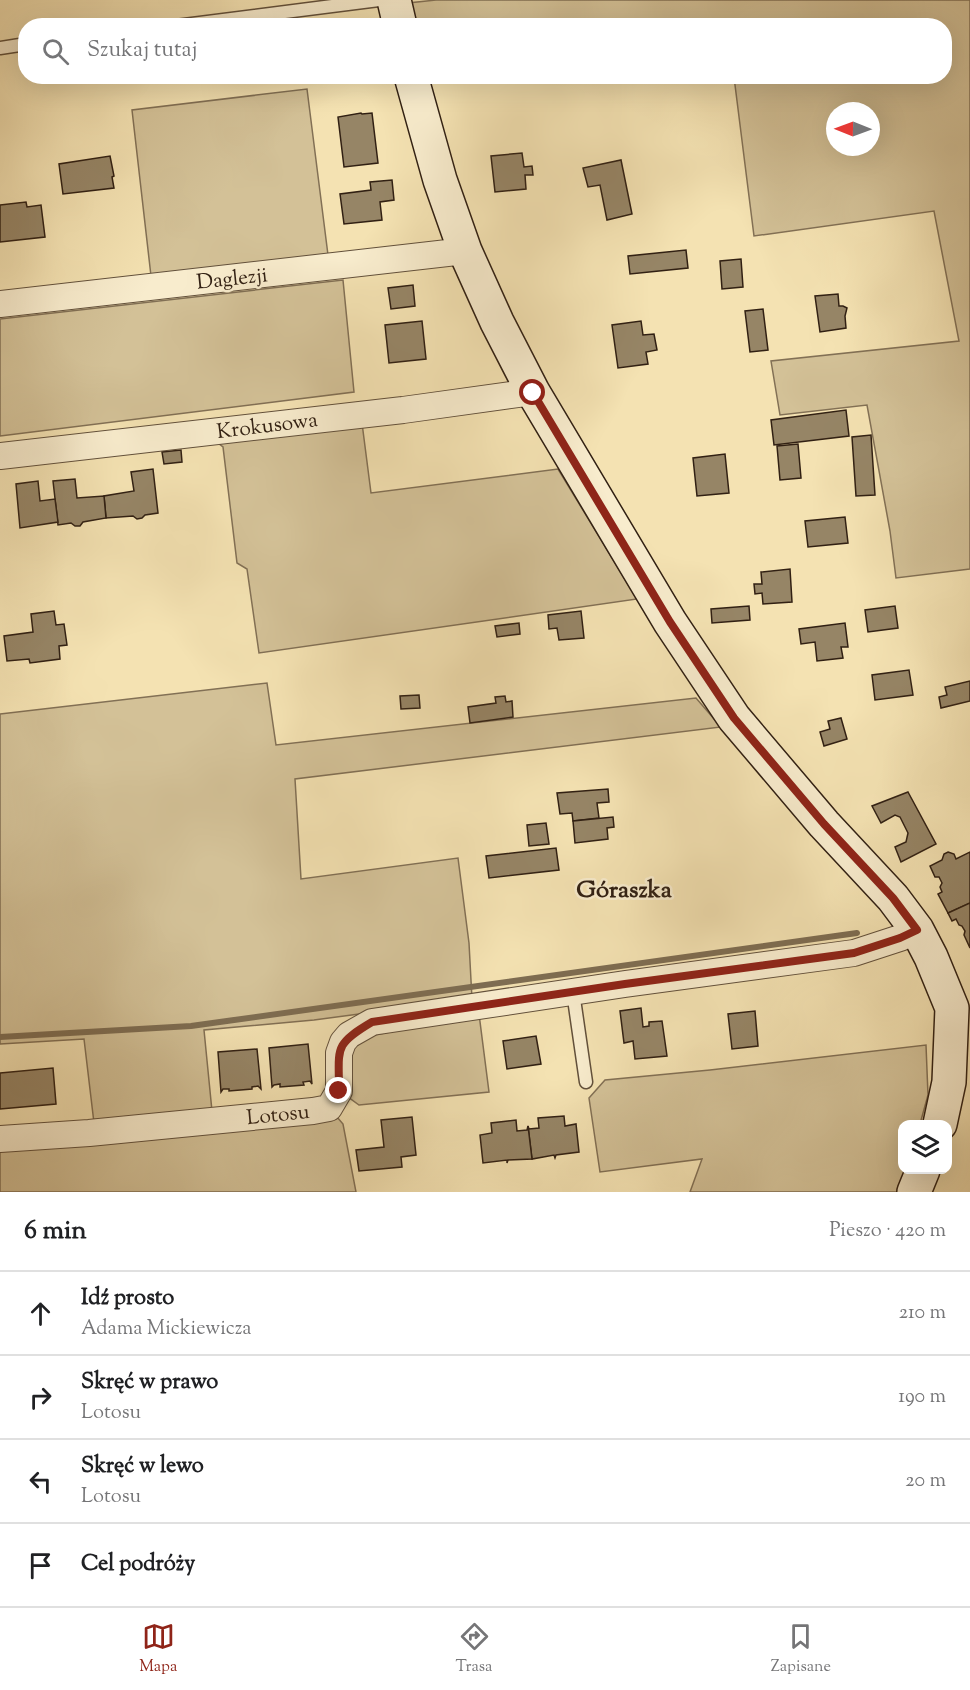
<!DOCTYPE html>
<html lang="pl">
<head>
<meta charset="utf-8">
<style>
	body { margin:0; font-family:"Sorts Mill Goudy",serif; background:#f6f6f6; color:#202124 }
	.controls { position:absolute; right:18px; bottom:18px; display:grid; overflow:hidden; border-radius:12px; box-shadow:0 6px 24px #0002 }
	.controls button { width:54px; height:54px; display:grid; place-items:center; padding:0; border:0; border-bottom:2px solid #e0e0e0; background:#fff; color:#202124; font:30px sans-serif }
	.compass { position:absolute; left:826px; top:102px; width:54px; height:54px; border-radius:50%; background:#fff; box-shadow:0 6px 24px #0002; rotate:271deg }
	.stop { position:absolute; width:18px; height:18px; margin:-14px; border:4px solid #8f2418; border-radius:50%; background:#fff }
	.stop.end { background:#8f2418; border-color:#fff; box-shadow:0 2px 6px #0008 }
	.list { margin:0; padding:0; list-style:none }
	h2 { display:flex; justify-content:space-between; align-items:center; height:78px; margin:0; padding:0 24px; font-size:26px }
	h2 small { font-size:20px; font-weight:400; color:#757577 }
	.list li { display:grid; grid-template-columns:39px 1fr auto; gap:18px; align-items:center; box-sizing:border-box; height:84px; padding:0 24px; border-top:2px solid #e0e0e0 }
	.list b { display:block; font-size:22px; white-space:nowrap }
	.list p { margin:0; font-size:20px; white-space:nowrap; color:#757577 }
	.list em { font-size:20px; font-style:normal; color:#757577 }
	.icon { flex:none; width:33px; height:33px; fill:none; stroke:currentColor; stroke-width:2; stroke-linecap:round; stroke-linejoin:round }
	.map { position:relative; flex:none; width:970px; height:1192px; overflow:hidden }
	.search { position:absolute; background:#fff; box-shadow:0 6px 24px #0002; left:18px; right:18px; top:18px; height:66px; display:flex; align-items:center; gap:15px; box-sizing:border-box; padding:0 21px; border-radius:24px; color:#757577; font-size:22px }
	.sheet { height:414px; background:#fff }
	nav { display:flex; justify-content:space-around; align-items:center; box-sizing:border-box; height:84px; border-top:2px solid #e0e0e0; background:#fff; font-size:16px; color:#757577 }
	nav a { display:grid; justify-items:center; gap:3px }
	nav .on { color:#8f2418 }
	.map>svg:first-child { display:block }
</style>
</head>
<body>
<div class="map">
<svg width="970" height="1192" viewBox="0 0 970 1192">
	<rect width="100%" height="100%" fill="#f4e2b2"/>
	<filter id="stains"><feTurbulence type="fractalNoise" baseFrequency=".00333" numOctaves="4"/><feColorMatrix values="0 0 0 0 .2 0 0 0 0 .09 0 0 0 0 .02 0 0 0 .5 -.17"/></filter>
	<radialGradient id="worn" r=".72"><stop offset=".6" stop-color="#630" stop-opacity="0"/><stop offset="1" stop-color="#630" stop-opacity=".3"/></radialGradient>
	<!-- green -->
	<g fill="#d3c197" stroke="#827055" stroke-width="1.5" fill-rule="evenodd">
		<path d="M436,0H970V569L896,578L890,531L867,405L780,415L771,361L959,341L934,211L754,236L734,77L944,76V26H414L408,3ZM835,111H871V147H835Z"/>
		<path d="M307,89L328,255L151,276L132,110Z"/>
		<path d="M343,280L354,392L0,436V319Z"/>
		<path d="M362,423L371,493L558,469L637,599L259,653L247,569L237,563L223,447L214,440Z"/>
		<path d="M267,683L276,745L696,698L721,727L295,779L301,879L458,858L469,943L472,999L314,1020L204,1030L212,1111L94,1123L84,1039L0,1044V714Z"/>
		<path d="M479,1014L489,1092L359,1105L344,1094L341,1066L355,1047L370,1036Z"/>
		<path d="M926,1045L928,1095L920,1124H902V1170H912L903,1192H690L702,1159L600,1172L589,1098L605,1080L710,1070Z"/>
		<path d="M337,1117L343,1124L356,1192H0V1151Z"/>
	</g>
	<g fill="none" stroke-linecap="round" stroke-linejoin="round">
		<!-- stream -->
		<path stroke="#7e6d52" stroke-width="6" d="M0,1037L191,1026L857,933"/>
	</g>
	<!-- building -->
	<g fill="#968566" stroke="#312013" stroke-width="1.5">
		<path d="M361,113L362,114L372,113L378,163L344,167L338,117Z"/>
		<path d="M522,153L524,167L532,166L533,175H525L526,189L495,192L491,156Z"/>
		<path d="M110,156L114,176L112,177L114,188L63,194L59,164Z"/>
		<path d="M621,160L632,214L607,220L600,185L588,187L583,168Z"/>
		<path d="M392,180L394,200L380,202L382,220L344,224L340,194L371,190L370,182Z"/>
		<path d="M26,202L27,207L41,205L45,237L0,242V205Z"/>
		<path d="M686,250L688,268L630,274L628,256Z"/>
		<path d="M741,259L743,287L722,289L720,261Z"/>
		<path d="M413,285L415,306L391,309L388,288Z"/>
		<path d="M838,294L839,306H843L847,308L845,316L846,328L820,332L815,296Z"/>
		<path d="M763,309L768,350L750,352L745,311Z"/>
		<path d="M422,321L426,359L389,363L385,325Z"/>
		<path d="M641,321L643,335L654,334L657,350L646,352L648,364L618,368L612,325Z"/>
		<path d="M846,410L849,436L774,445L771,420Z"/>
		<path d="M871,435L875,495L856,496L852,437Z"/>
		<path d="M798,444L801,478L780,480L777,446Z"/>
		<path d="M181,450L182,462L164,464L162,452Z"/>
		<path d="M725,454L729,493L697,496L693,458Z"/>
		<path d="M153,469L158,513L145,515L142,518L137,519L133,516L106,518L104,496L134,491L131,472Z"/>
		<path d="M75,479L77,498L104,496L106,518L83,522L80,526H75L71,523L58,525L53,481Z"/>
		<path d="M38,481L40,501L55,499L58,522L20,528L16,484Z"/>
		<path d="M845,517L848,543L808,547L805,521Z"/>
		<path d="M790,569L792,602L763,604L762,593L755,594L754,584H762L761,572Z"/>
		<path d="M749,606L750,620L712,623L711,609Z"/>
		<path d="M895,606L898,628L868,632L865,610Z"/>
		<path d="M54,611L56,625L64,624L67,645L59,646L60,659L30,663L29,659L7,661L4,636L33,632L31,614Z"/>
		<path d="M581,611L584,638L559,640L557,628L549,629L548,615Z"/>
		<path d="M519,623L520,634L497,637L495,626Z"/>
		<path d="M845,623L848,647H841L843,658L817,661L815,642L801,644L799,629Z"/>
		<path d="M909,670L913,695L875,700L872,675Z"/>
		<path d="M970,681V701L941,708L939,697L947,695L945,687Z"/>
		<path d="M419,695L420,708L401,709L400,696Z"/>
		<path d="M505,696L506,702L512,701L513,717L470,723L468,707L496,703L495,697Z"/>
		<path d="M841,718L847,739L824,746L820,732L830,729L828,721Z"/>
		<path d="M608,789L609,802L597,803L599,818L573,821L572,813L560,814L557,793Z"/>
		<path d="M908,792L936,844L901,862L895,847L906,842L908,833L900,817L895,815L881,823L872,806Z"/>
		<path d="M613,817L614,827L607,828L608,839L575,843L573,821Z"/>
		<path d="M546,823L549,844L529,846L527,825Z"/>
		<path d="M556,848L559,870L489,878L486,856Z"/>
		<path d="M948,852L954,854L956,859L970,852V903L948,913L938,894L942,892L940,887L942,883L939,877H935L930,866L942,860L944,854Z"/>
		<path d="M970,903V948L964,935L965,931L962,926L959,925L956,919L952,921L948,913Z"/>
		<path d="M641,1008L643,1027L649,1026V1022L662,1021L667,1056L635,1059L633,1041L624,1043L620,1011Z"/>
		<path d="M755,1011L758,1046L732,1049L728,1014Z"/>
		<path d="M536,1036L541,1064L507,1069L503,1041Z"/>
		<path d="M308,1044L312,1084L310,1081L303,1082L304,1085L280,1087V1084L274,1085L272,1087L269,1048Z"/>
		<path d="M257,1049L261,1089L258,1086L252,1087V1089L229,1091V1089H223L221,1092L218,1052Z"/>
		<path d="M53,1068L56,1104L0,1109V1073Z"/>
		<path d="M564,1116L565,1126L576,1124L579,1152L556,1155L555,1158L554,1155L532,1159L528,1126L529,1129L539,1128L538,1118Z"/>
		<path d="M412,1117L416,1155L401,1157L402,1167L359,1171L356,1150L384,1147L381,1120Z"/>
		<path d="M516,1120L517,1131L527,1130L528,1126L532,1159L508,1160L507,1163V1160L483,1163L480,1135L492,1133L491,1123Z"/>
	</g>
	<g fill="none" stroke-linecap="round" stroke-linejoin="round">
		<defs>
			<g id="lane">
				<path d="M176,26L379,0"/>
				<path d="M0,48L26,44"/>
				<path d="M573,992L586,1082"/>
			</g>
			<g id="street">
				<path d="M0,304L465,251"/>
				<path d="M0,456L403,410L533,392"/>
				<path d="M0,1139L89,1133L313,1111L329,1108L339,1091V1053L343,1042L349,1035L372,1022L625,984L854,953L900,938L917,930"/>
			</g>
			<g id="secondary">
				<path d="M394,0L400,26"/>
				<path d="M411,76L440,180L465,251L497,322L533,392L670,622L734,718L824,824L893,898L917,930L931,957L952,1008L949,1082L940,1124"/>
				<path d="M914,1192L923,1170"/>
			</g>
		</defs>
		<!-- lane casing -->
		<use href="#lane" stroke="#62503b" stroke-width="15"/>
		<!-- street casing -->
		<use href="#street" stroke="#62503b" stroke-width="28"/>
		<!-- secondary casing -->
		<use href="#secondary" stroke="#312013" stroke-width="36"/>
		<!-- lane -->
		<use href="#lane" stroke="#f8eccd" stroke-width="12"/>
		<!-- street -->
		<use href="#street" stroke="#f8eccd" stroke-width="26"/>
		<!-- secondary -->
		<use href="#secondary" stroke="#f8eccd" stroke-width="33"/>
	</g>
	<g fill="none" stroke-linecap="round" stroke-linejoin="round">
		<!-- route -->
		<path stroke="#8f2418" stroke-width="8" d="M339,1091C339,1048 333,1045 372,1022L625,984L854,953L900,938L917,930L893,898L824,824L734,718L670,622L533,393"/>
	</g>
	<g text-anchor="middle" stroke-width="5" stroke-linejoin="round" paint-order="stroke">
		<!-- street labels -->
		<g font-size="21" fill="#312013" stroke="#f8eccd">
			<text transform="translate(232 278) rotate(-6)" y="7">Daglezji</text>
			<text transform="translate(267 425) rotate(-7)" y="7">Krokusowa</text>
			<text transform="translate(278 1114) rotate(-6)" y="7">Lotosu</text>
		</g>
		<!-- quarter labels -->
		<g font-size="24" font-weight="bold" fill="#312013" stroke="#f8eccd">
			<text x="624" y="897">Góraszka</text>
		</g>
	</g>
	<rect width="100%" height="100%" filter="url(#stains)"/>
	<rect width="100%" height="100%" fill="url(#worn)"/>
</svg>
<div class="controls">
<button><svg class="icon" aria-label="layers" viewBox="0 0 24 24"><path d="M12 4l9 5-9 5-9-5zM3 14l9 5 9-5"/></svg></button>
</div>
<svg class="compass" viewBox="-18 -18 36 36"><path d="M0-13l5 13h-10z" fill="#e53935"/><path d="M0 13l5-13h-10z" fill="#757577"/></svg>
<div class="stop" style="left:533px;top:393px"></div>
<div class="stop end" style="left:339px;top:1091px"></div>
<div class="search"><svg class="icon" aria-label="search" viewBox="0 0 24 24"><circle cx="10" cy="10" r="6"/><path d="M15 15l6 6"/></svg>Szukaj tutaj</div>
</div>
<section class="sheet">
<h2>6 min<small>Pieszo · 420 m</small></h2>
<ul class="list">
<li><svg class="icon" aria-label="ahead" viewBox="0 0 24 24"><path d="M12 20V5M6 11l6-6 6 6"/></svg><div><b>Idź prosto</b><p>Adama Mickiewicza</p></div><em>210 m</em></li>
<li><svg class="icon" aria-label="right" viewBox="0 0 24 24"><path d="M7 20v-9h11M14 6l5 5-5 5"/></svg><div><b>Skręć w prawo</b><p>Lotosu</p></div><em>190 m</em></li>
<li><svg class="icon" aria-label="left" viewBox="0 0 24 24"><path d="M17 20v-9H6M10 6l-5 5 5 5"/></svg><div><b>Skręć w lewo</b><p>Lotosu</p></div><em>20 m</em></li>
<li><svg class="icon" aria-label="arrive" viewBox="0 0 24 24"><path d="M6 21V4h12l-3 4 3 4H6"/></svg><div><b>Cel podróży</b></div></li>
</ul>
</section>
<nav>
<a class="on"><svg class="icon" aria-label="map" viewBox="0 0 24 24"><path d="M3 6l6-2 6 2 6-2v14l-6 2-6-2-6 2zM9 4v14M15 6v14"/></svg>Mapa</a>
<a><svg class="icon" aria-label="directions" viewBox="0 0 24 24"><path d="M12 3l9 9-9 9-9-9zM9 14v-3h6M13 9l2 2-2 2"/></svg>Trasa</a>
<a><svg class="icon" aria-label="saved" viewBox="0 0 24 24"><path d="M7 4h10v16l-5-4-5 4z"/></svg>Zapisane</a>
</nav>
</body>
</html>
